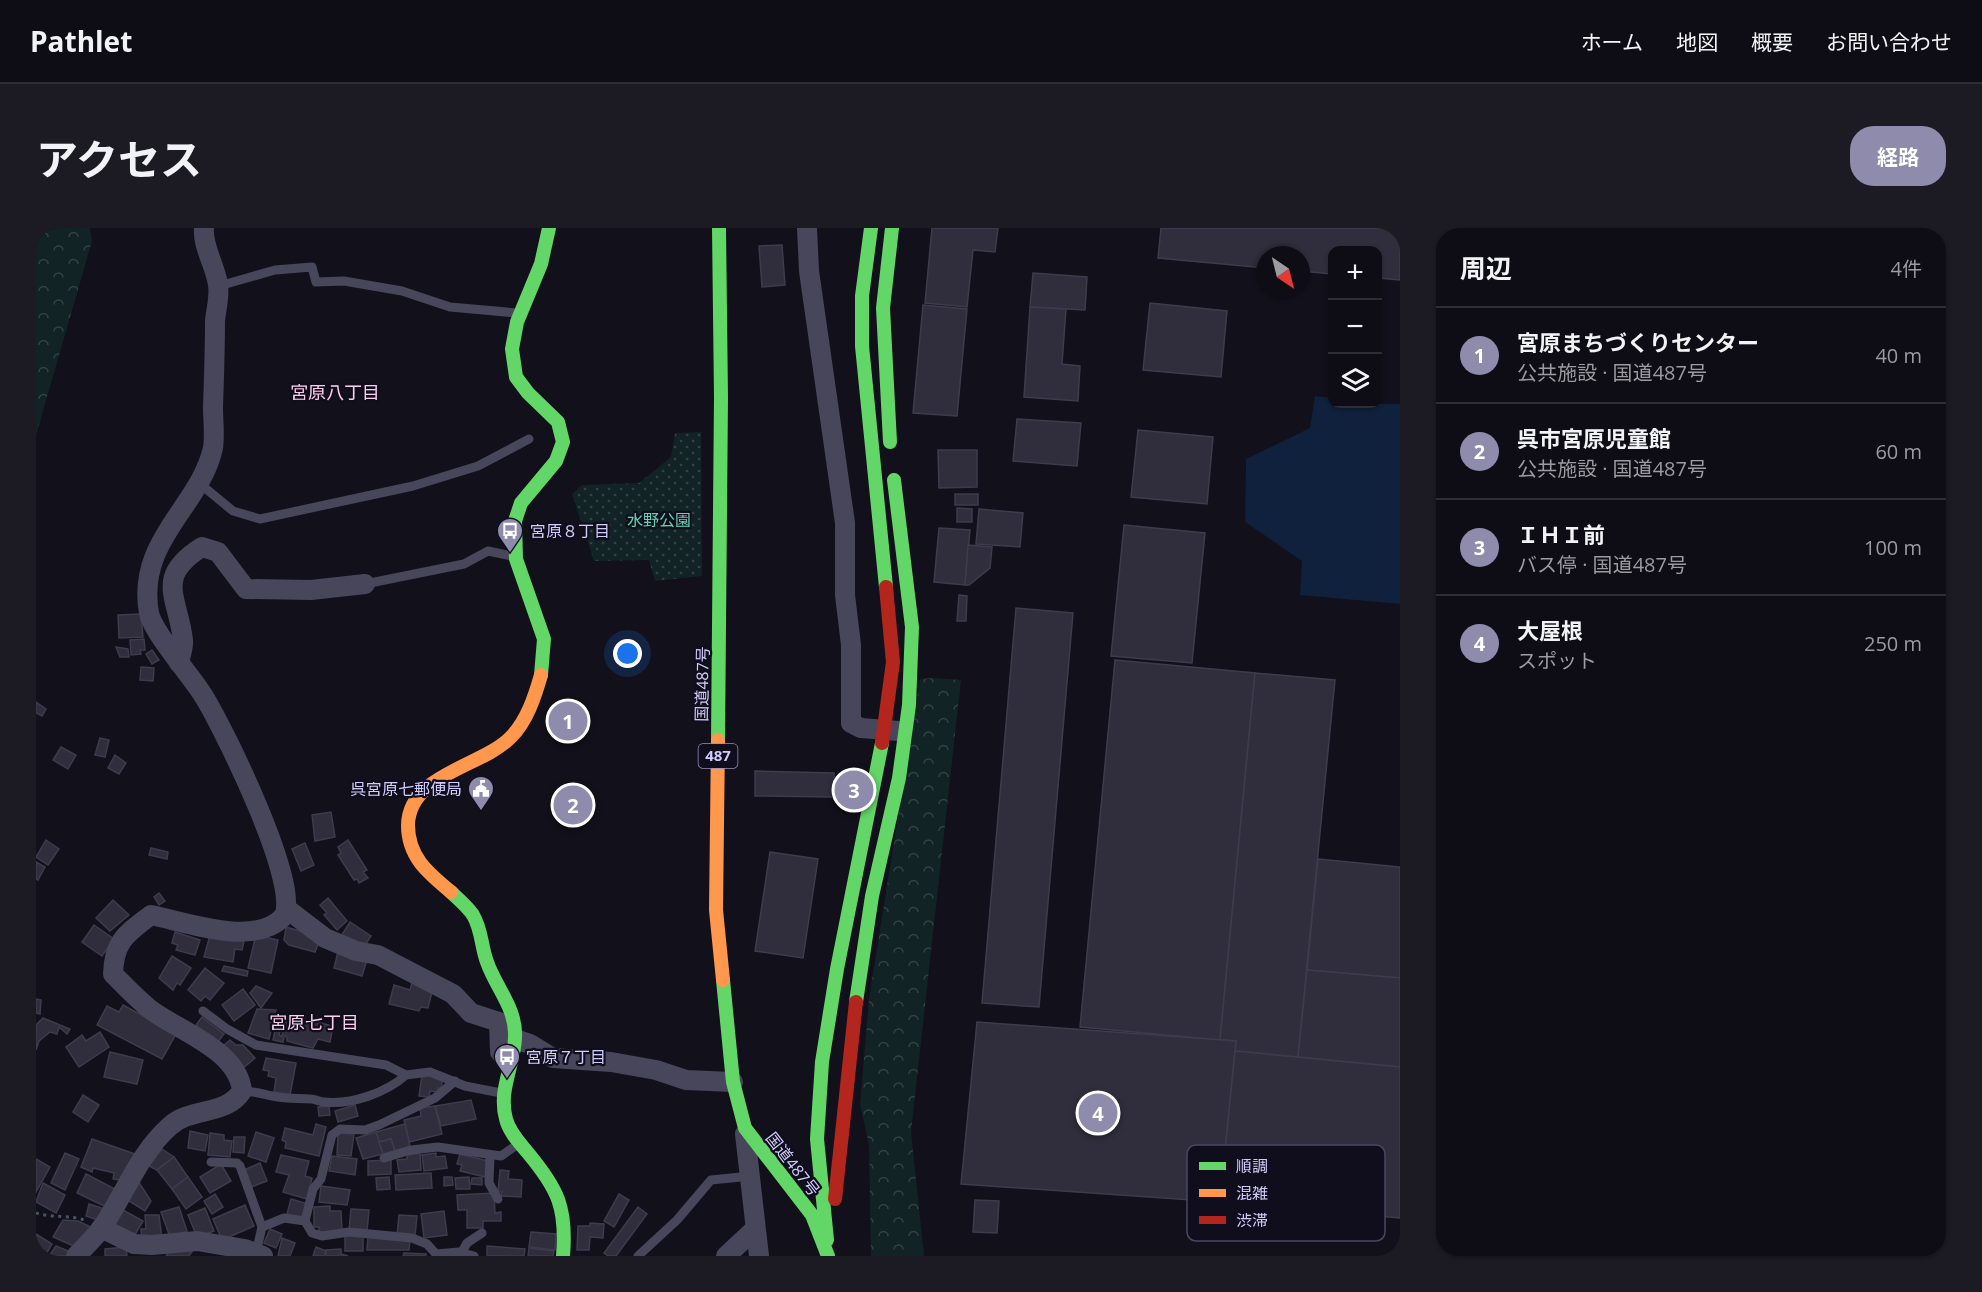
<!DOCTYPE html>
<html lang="ja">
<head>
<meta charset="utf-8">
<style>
	body { margin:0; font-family:"Open Sans","Noto Sans JP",sans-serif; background:#1c1a22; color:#f1f3f6 }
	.controls { position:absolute; right:18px; top:18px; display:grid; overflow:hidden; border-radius:12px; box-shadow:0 2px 4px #0004 }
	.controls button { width:54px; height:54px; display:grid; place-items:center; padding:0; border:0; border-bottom:2px solid #2e2c34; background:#0e0c14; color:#f1f3f6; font:30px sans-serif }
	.compass { position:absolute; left:1220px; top:18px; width:54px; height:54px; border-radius:50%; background:#0e0c14; box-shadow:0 2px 4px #0004; rotate:145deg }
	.you { position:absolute; left:592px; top:426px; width:21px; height:21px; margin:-15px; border:4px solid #fff; border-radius:50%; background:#1a73e8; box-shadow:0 0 0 9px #1a73e833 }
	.badge { display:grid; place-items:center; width:39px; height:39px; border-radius:50%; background:#8e8bac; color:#fff; font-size:20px; font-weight:700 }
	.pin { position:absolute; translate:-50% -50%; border:3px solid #fff; box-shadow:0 2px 6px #0006 }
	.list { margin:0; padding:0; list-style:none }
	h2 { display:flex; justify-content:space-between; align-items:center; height:78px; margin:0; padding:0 24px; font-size:26px }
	h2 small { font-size:20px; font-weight:400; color:#9b9ba0 }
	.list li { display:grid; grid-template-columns:39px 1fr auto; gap:18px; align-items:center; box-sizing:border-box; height:96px; padding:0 24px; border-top:2px solid #2e2c34 }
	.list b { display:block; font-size:22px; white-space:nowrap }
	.list p { margin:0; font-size:20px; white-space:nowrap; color:#9b9ba0 }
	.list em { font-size:20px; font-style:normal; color:#9b9ba0 }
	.icon { flex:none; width:33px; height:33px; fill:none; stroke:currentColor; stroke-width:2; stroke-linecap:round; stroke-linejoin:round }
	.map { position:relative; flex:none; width:1364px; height:1028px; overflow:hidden; border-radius:24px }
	header { display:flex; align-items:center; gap:36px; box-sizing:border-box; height:84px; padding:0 30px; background:#0e0c14; border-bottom:2px solid #2e2c34 }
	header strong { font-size:28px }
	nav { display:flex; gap:33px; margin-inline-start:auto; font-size:21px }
	.intro { display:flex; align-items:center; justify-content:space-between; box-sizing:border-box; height:144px; padding:0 36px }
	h1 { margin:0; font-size:42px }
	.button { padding:15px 27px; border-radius:24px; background:#8e8bac; color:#fff; font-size:21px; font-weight:700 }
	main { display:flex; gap:36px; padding:0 36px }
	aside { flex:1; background:#0e0c14; border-radius:24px; box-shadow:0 2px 4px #0004 }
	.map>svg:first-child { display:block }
</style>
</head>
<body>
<header>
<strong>Pathlet</strong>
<nav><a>ホーム</a><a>地図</a><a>概要</a><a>お問い合わせ</a></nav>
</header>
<div class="intro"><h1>アクセス</h1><a class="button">経路</a></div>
<main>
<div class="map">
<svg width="1364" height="1028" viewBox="0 0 1364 1028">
	<defs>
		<pattern id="forest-crowns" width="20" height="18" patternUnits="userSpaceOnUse" patternTransform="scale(1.5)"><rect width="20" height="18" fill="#112324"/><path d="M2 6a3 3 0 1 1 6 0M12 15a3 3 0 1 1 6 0" fill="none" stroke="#334245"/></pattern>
		<pattern id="park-dots" width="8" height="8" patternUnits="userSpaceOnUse" patternTransform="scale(1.5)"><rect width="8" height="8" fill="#112324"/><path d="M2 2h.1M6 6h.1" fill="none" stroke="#334245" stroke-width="1.8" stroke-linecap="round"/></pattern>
	</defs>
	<rect width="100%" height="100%" fill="#12101a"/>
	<!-- forest -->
	<g fill="url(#forest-crowns)">
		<path d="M0,0H54L56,13L0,207Z"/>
		<path d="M897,450L925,452L875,904L888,1028H835L833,917L824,877L833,771L884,451Z"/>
	</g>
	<!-- park -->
	<path fill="url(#park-dots)" d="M665,204L666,348L619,353L613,332L558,333L536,266L546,257L603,255L635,229L639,205Z"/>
	<!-- water -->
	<path fill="#0f213c" d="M1279,168L1296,170V176H1364V376L1264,367L1266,333L1209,294L1210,231L1274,200Z"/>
	<!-- building -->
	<g fill="#302e3c" stroke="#3e3b4d" stroke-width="1.5">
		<path d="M896,0H962L959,24L937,22L931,79L889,75Z"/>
		<path d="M1125,0H1364V52L1342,50V22H1296V46L1265,43V27H1229V40L1122,30Z"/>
		<path d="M746,17L749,57L726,59L723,18Z"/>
		<path d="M997,45L1051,49L1049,82L994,79Z"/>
		<path d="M1114,75L1191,83L1185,149L1107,142Z"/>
		<path d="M887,77L931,81L921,188L877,185Z"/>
		<path d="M994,79L1030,81L1026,136L1044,138L1042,173L988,169Z"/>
		<path d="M981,191L1045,195L1041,238L977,233Z"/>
		<path d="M1102,202L1177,209L1171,276L1095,269Z"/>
		<path d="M902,222H941V259L903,260Z"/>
		<rect x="919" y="266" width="23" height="11"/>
		<path d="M921,280L936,281V294H921Z"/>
		<path d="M943,281L987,285L984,319L940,316Z"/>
		<path d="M1088,297L1169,305L1156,435L1075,428Z"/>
		<path d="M903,300L934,302L929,357L898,354Z"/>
		<path d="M932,317L956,319L954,340L933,357H929Z"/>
		<path d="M923,367L931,368L930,393H921Z"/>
		<path d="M980,380L1037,385L1003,779L946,775Z"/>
		<path d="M105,386L107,409L83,410L82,387Z"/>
		<path d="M108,411L109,422H104L105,426L95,427L94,412Z"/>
		<path d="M80,419L92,421L93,429H84Z"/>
		<path d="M116,422L123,432L116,436L110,426Z"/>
		<path d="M1079,432L1219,445L1184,812L1044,799Z"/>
		<path d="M105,439L118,440L117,453L104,452Z"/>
		<path d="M1219,445L1299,452L1262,829L1199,823L1200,813L1184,812Z"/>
		<path d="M0,474L10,481L6,488L0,485Z"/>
		<path d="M64,510L73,512L69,529L59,527Z"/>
		<path d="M25,519L40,527L32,541L17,532Z"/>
		<path d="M79,527L90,535L83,546L72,540Z"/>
		<path d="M719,543L798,545V569L719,568Z"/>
		<path d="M295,584L299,609L279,613L276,587Z"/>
		<path d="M10,612L23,621L12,637L0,629Z"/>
		<path d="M312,612L331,642L327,644L332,650L323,655L321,651L318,652L302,627L305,625L302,619Z"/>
		<path d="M269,615L278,637L265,643L256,621Z"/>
		<path d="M115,620L132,624L131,631L113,627Z"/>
		<path d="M734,624L782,631L767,730L719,723Z"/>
		<path d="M1282,631L1364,639V750L1271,742Z"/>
		<path d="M0,634L9,639L2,652L0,651Z"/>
		<path d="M123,665L129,673L123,677L118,669Z"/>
		<path d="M292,670L311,693L301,702L288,687L291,685L284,677Z"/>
		<path d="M77,672L93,687L74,703L60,690Z"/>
		<path d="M314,694L335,708L326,722L305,708Z"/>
		<path d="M58,697L78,711L66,728L46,714Z"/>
		<path d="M250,699L285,709L279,724L253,717L248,712Z"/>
		<path d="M139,704L164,712L159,727L140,722L142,717L136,715Z"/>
		<path d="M174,707L208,713L206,722L199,721L197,734L168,729Z"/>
		<path d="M220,707L242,712L235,745L212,740Z"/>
		<path d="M302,724L331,732L326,748L298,740Z"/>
		<path d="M136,728L155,740L144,757L141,755L137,762L123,750Z"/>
		<path d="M188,738L212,743L211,748L186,743Z"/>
		<path d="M169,740L188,755L174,772L169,768L165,773L152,762Z"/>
		<path d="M1271,742L1364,750V839L1262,829Z"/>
		<path d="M376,755L397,760L392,780L385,779L383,783L353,776L358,757L374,762Z"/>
		<path d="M220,758L236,765L225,780L214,765Z"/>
		<path d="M207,761L219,777L198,793L186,777Z"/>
		<path d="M0,771L5,772L4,786L0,785Z"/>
		<path d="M87,777L140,806L126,831L61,797L71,778L83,784Z"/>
		<path d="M221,781L240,782L233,811L212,805Z"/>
		<path d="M251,787L297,798L294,814L282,811L277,820L251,813V809L246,807Z"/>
		<path d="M166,789L188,806L182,814L160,797Z"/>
		<path d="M7,790L34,801L31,806L23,799L21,806L14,804L3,813L0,822V797Z"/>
		<path d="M241,793L246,794L243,807L248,810L247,814L237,812Z"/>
		<path d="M941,794L1200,813L1184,974L925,956Z"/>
		<path d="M64,804L73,819L43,839L30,819L46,807L50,813Z"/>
		<path d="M194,812L200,817H207L219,830L207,840L187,818Z"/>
		<path d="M1199,823L1364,839V990L1184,974Z"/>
		<path d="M74,824L107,832L101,856L68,849Z"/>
		<path d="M230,830L260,835L254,867L238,864L240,850L232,848L233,843L227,842Z"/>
		<path d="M386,847L407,849L405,861L402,860V864L394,863L393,869L383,868Z"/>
		<path d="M47,867L63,877L52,894L37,884Z"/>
		<path d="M435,872L440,891L405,898L399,878Z"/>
		<path d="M319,877L322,888L302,894L299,883Z"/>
		<path d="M293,878L294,887L283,888L282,879Z"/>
		<path d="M399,878L406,906L373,914L368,892L385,888L384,880Z"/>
		<path d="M280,896L290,899L283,928L249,920L250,914L246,912L249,900L277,907Z"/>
		<path d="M369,896L374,918L359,923L355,911L343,914L340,904Z"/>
		<path d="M154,903L172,907L169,923L152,920Z"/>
		<path d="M220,904L238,910L230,934L212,928Z"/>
		<path d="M340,904L347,926L327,931L320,910Z"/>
		<path d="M174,905L188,907V912L196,913L194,929L172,927Z"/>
		<path d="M302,905L318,906L315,928L301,927Z"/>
		<path d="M198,909H209L208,925L197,924Z"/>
		<path d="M56,911L99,926L89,953L77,951L78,945L57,940L56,944L45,939Z"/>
		<path d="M355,911L359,923L347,926L343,914Z"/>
		<path d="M126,921L138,929L121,942L113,938Z"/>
		<path d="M29,925L43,931L29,962L15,955Z"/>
		<path d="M384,925L385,942L363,944L361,932L371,931V927Z"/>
		<path d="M400,925V929L409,928L411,940L388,943L386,927Z"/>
		<path d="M424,926L452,933L449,949L424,943L426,937L421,936Z"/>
		<path d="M245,927L273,933L269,948L276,950L271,971L247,964L253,947L240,944Z"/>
		<path d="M296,928L321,931L319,947L293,943Z"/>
		<path d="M138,929L152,949L136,961L121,942Z"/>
		<path d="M0,931L14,939L0,964Z"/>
		<path d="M355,932V946L332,947V933Z"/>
		<path d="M224,935L231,953L215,959L208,942Z"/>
		<path d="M185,936L195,953L174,965L164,949Z"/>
		<path d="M464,942L473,943L472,951L486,952L485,969L465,968L466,964H462Z"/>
		<path d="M395,945L396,960L360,962L359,947Z"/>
		<path d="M50,946L79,961L70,979L41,965Z"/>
		<path d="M152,949L166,969L150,981L136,961Z"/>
		<path d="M353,949L354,961L341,962L340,950Z"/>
		<path d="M408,949H416L417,957L408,958Z"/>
		<path d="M433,949L434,961H420L419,950Z"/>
		<path d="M436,950H446V957L435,956Z"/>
		<path d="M102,953L115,973L109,983L93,973Z"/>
		<path d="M7,955L29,967L20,985L0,974Z"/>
		<path d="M285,958L314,962L311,977L283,974Z"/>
		<path d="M458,965L459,985L465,984V993H447V1000H431V982H422L421,967Z"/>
		<path d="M179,966L187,979L176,986L168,973Z"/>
		<path d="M583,966L593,972L578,999L568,993Z"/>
		<path d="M255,971L272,976L267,991L251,986Z"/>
		<path d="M939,972L963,973L961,1005L937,1004Z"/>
		<path d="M53,976L69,981L65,993L50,988Z"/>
		<path d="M209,977L218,998L186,1012L177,991Z"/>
		<path d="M294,978V983H305L306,1003L283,1004V999H278V979Z"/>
		<path d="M143,979L151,1003L134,1009L125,984Z"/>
		<path d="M602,979L611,986L580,1028H572L568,1025Z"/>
		<path d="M169,980L178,1003L161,1009L152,987Z"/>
		<path d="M85,981L107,993L97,1010L75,999Z"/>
		<path d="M315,981L333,982L331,1003L313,1002Z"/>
		<path d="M408,983L411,1007L388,1010L385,986Z"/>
		<path d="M109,987H123L126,1011L106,1013L105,1001H110Z"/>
		<path d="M363,987L381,988L379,1008L361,1007Z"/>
		<path d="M27,992L42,993L59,1001L42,1020L17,1009Z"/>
		<path d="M554,995L568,996L567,1010L554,1009L553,1022H541L542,998H554Z"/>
		<path d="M234,1001L246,1006L240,1020L228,1015Z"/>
		<path d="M495,1004L520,1006L519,1022L493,1019Z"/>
		<path d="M0,1006L16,1016L9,1028L0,1024Z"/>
		<rect x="309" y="1008" width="18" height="15"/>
		<path d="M332,1008L374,1012L373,1022H331Z"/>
		<path d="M246,1010L259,1015L254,1028H242Z"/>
		<path d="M20,1018L35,1024L32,1028H13Z"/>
		<path d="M451,1018L489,1021L488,1028H451Z"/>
		<path d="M90,1019L91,1028H69V1021Z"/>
		<path d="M136,1019L157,1022L153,1028H130Z"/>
		<path d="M280,1019L290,1023L288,1028H277Z"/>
		<path d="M493,1020L518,1023L517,1028H492Z"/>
		<path d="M305,1021V1026L312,1028H290V1022Z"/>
		<path d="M368,1025L390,1026V1028H367Z"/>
	</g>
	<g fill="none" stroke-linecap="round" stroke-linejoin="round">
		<!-- path -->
		<path stroke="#495661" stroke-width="3" stroke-dasharray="3 4.5" stroke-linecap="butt" d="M0,985C16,990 36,987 48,992"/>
		<!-- lane -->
		<g stroke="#47465a" stroke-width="9">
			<path d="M183,58L239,42L276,39L280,54L308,53L366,63L414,79L481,85"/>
			<path d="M163,255L197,283L224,291L377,258L442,238L493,211"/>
			<path d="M329,356L428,336L452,323L476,328"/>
			<path d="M167,783L191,801L220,817L350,837L370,847L394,844L429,858L465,865"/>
			<path d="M206,863C220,863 229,867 242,869C253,871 264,870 275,871C279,871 284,874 288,874C315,877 350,865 370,847"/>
			<path d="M454,927L453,955L462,971"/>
			<path d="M348,930L375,922L402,919L465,928L482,916"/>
			<path d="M175,934L201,935L204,938L226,999L220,1025"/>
			<path d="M269,993L277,961L285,951L296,907L304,901L329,902L343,897L399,870L419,853"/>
			<path d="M226,999L248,990L269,993L276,1005L286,1008L313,1004L376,1010L391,1016L400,1026L423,1024L438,1028"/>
			<path d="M426,1024L431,1015L446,1005"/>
			<path d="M602,1028L641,992L675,952L715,948"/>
		</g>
		<!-- street -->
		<g stroke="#47465a" stroke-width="20">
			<path d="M771,0L773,43L809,295V367L815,417V495L825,500L862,503"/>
			<path d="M143,435C144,428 148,420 147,412C142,369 118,349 166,319L182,324L210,361L275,362L329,356"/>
			<path d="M251,681L289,710L320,723L342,727L417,766L435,785L463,794L464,824L474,829"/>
			<path d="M479,811L494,816L517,830L575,834L620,842L650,852L697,854"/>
			<path d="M709,906L723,1028"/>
			<path d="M65,1000L98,1016L116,1017L161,1013L209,1021L227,1028"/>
			<path d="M40,1028C49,1019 58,1010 65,1001C88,968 103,925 134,898C155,879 190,888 206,863C202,822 143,803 115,782C101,771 89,758 77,746C78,713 90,706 115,687C150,694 217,719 246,690C270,666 184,492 165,464C154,447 116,403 113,385C100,312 164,279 177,220C179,207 177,192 177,179C178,150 179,121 179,93C180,81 184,68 182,57C180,39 166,18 168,0"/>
			<path d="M690,1028L719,1001"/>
		</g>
		<!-- fast -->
		<g stroke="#63d668" stroke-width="14">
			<path d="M835,0L826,68V118L850,359"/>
			<path d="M854,214L847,80L856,0"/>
			<path d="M505,447L508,411L480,331L479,293L485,275L520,233L527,214L522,194L492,165L480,149L476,121L481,94L505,36L513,0"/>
			<path d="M682,512L685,169L683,0"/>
			<path d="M415,664C422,671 431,678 437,687C446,702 445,718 451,734C460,760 481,781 479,810C478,838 462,862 470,891C473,904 484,915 492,925C522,961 531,980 527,1028"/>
			<path d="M687,752L697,854L709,900L776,987L792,1028"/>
			<path d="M820,774L836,668L863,550L873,477L876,399L858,252"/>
			<path d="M791,1012L781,911L786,834L801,741L846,515"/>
		</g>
		<!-- slow -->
		<g stroke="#ff974d" stroke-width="14">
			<path d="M682,512L680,682L687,752"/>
			<path d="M415,664C392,645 372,629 372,597C373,546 446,539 475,509C491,493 499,468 505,447"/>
		</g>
		<!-- jam -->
		<g stroke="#b3261e" stroke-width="14">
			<path d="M846,515L857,434L850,359"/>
			<path d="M799,971L820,774"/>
		</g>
	</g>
	<!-- icons -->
	<defs>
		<symbol id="bus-pin" viewBox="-11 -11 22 30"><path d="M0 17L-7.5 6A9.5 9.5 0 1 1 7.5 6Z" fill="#8e8bac" stroke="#100d1d"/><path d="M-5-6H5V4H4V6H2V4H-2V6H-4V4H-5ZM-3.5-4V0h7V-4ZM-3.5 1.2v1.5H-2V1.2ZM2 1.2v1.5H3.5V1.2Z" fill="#fff"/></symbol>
		<symbol id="civic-pin" viewBox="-11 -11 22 30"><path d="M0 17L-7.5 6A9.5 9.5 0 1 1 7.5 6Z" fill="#8e8bac" stroke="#100d1d"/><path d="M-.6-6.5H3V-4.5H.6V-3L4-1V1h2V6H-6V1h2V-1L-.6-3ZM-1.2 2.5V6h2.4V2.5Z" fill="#fff"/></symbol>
	</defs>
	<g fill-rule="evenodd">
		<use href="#bus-pin" x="459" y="288" width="30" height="40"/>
		<use href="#civic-pin" x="430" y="546" width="30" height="40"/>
		<use href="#bus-pin" x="456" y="814" width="30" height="40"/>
	</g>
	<g text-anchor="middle" stroke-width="4.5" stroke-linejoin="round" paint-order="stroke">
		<!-- shield labels -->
		<rect fill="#100d1d" stroke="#9793b8" stroke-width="1.5" x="662.5" y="516" width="39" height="24" rx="4.5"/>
		<g font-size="15" font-weight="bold" fill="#d1cdfb">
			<text x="682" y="533">487</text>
		</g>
		<!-- park labels -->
		<g font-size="16" fill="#60d5b4" stroke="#100d1d">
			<text x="623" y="298">水野公園</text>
		</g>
		<!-- poi labels -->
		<g font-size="16" fill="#d1cdfb" stroke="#100d1d" text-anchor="start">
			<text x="494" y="309">宮原８丁目</text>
			<text x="426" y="567" text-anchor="end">呉宮原七郵便局</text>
			<text x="490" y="835">宮原７丁目</text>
		</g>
		<!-- street labels -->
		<g font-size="16" fill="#d1cdfb" stroke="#100d1d">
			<text transform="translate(666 456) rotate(-89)" y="6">国道487号</text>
			<text transform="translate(757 936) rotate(52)" y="6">国道487号</text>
		</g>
		<!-- neighbourhood labels -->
		<g font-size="18" fill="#fbcfec" stroke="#100d1d">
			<text x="299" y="171">宮原八丁目</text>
			<text x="278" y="801">宮原七丁目</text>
		</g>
	</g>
	<!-- legend -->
	<rect x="1151" y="917" width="198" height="96" rx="9" fill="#100d1d" stroke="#4a4760" stroke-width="1.5"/>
	<rect x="1163" y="934" width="27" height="8" fill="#63d668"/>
	<rect x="1163" y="961" width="27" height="8" fill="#ff974d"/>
	<rect x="1163" y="988" width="27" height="8" fill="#b3261e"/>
	<g font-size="16" fill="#d1cdfb">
		<text x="1200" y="944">順調</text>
		<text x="1200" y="971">混雑</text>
		<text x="1200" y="998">渋滞</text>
	</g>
</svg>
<div class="controls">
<button>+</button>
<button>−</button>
<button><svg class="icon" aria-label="layers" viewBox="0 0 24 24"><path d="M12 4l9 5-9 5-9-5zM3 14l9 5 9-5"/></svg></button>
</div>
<svg class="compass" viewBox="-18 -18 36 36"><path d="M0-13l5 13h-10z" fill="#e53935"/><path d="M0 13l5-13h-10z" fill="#9b9ba0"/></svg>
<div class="you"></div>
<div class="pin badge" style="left:532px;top:493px">1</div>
<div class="pin badge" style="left:537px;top:577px">2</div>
<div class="pin badge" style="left:818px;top:562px">3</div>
<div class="pin badge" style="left:1062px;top:885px">4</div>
</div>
<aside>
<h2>周辺<small>4件</small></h2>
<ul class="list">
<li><span class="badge">1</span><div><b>宮原まちづくりセンター</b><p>公共施設 · 国道487号</p></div><em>40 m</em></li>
<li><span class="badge">2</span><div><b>呉市宮原児童館</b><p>公共施設 · 国道487号</p></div><em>60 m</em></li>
<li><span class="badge">3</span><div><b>ＩＨＩ前</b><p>バス停 · 国道487号</p></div><em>100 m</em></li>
<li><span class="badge">4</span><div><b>大屋根</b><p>スポット</p></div><em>250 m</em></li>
</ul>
</aside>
</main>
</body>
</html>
